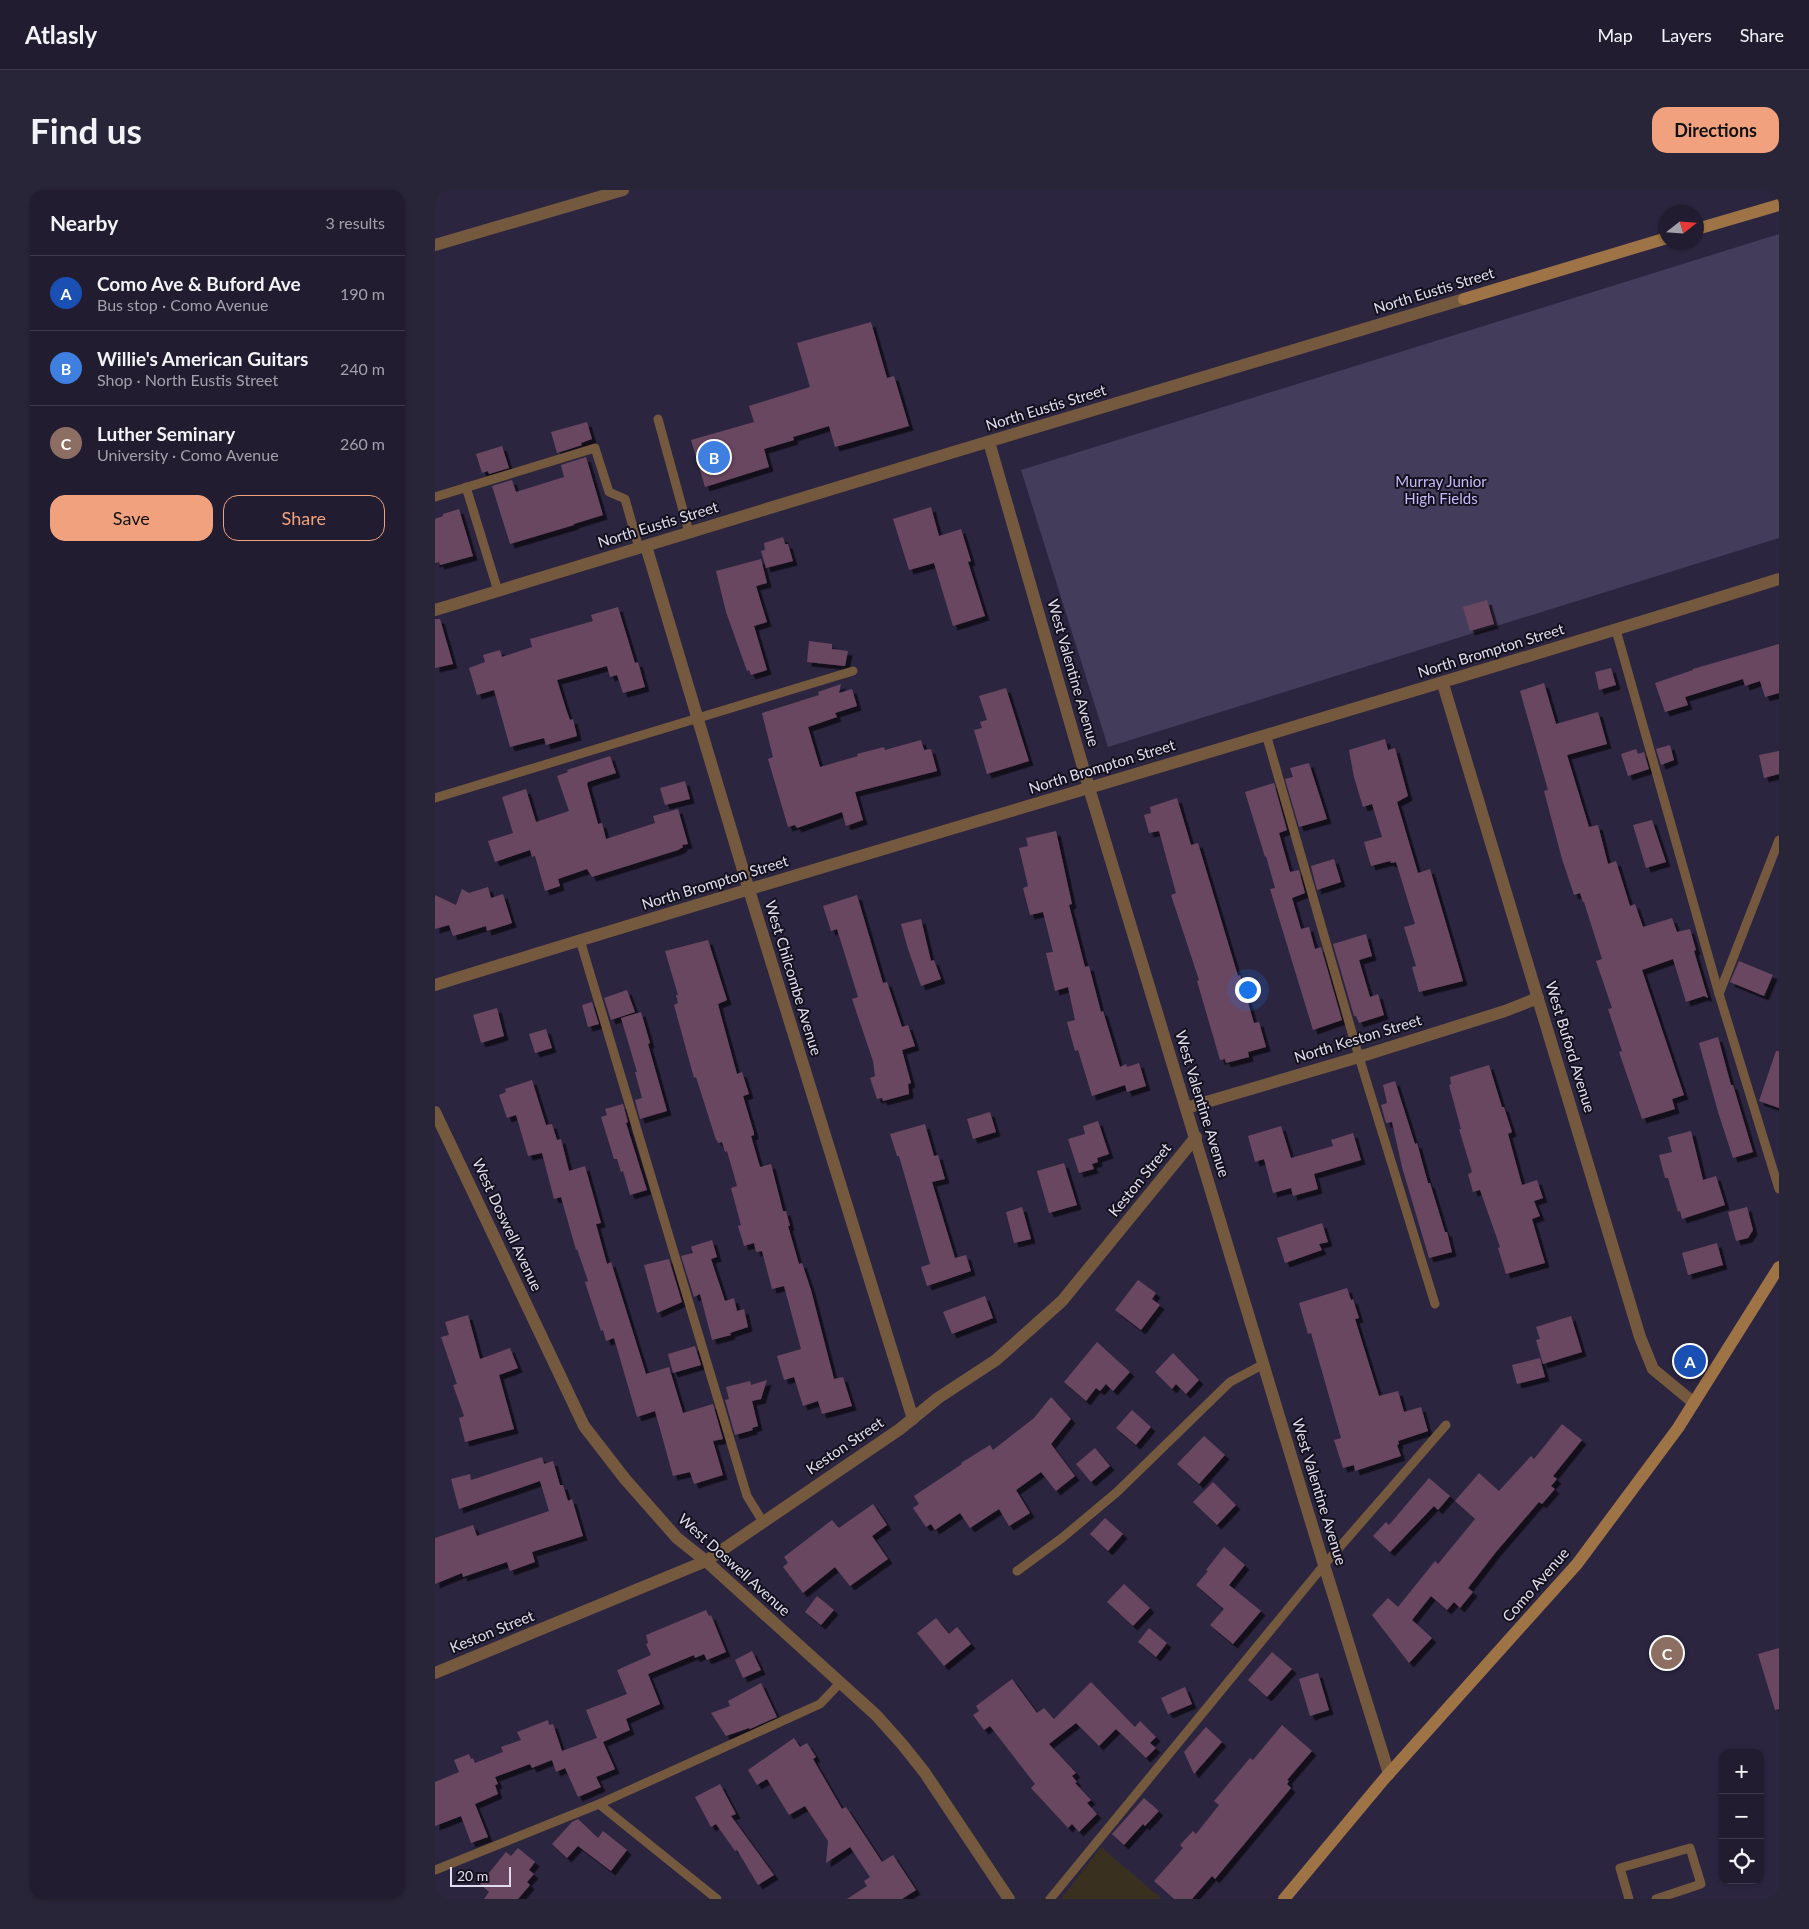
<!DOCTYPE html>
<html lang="en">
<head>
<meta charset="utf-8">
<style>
	body { margin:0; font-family:Lato,sans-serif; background:#292538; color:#f1f3f6 }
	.controls { position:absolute; right:15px; bottom:15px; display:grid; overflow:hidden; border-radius:10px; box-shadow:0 1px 4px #0004 }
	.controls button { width:45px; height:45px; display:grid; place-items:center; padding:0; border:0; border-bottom:1px solid #3e3a4c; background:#211c30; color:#f1f3f6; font:25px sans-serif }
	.compass { position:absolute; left:1224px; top:15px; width:45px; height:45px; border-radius:50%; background:#211c30; box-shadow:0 1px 4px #0004; rotate:73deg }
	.scale { position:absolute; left:15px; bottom:12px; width:61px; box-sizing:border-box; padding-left:5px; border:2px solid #e1ddef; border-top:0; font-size:14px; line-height:18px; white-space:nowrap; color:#e1ddef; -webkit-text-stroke:4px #13111d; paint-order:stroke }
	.you { position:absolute; left:812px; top:799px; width:18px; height:18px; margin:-12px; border:4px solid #fff; border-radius:50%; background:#1a73e8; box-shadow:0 0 0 8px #1a73e833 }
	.badge { display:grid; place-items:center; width:32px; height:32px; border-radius:50%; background:#f1a17d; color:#fff; font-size:16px; font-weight:700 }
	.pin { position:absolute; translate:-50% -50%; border:2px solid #fff; box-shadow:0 1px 5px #0006 }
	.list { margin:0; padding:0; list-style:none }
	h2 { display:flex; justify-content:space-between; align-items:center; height:65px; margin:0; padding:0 20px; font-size:21px }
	h2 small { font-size:16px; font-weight:400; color:#a2a1ab }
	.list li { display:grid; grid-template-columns:32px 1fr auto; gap:15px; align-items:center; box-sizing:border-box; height:75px; padding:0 20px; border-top:1px solid #3e3a4c }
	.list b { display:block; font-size:19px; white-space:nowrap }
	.list p { margin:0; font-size:16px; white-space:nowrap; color:#a2a1ab }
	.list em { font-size:16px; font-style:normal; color:#a2a1ab }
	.actions { display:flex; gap:10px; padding:15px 20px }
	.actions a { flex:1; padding:11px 0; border:1px solid #f1a17d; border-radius:15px; text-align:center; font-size:18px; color:#f1a17d }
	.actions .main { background:#f1a17d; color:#111 }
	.icon { flex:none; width:28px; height:28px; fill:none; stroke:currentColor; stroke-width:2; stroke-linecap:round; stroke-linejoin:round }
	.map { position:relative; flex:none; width:1344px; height:1709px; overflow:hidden; border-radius:15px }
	header { display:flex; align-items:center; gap:30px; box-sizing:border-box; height:70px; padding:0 25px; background:#211c30; border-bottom:1px solid #3e3a4c }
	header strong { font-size:24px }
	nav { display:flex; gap:28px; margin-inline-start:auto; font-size:18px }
	.intro { display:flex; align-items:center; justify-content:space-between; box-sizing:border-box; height:120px; padding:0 30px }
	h1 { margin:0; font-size:35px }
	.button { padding:12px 22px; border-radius:15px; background:#f1a17d; color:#111; font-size:18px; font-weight:700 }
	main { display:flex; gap:30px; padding:0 30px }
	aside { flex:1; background:#211c30; border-radius:15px; box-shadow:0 1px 4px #0004 }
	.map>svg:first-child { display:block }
</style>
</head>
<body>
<header>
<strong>Atlasly</strong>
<nav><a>Map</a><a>Layers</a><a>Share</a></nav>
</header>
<div class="intro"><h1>Find us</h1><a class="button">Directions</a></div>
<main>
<aside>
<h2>Nearby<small>3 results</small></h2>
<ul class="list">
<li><span class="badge" style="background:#1a4fb4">A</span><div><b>Como Ave &amp; Buford Ave</b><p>Bus stop · Como Avenue</p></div><em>190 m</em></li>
<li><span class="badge" style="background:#3f7fe0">B</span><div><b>Willie's American Guitars</b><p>Shop · North Eustis Street</p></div><em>240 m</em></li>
<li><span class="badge" style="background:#8d6e63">C</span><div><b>Luther Seminary</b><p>University · Como Avenue</p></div><em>260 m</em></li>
</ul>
<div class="actions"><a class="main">Save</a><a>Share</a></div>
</aside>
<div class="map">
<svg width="1344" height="1709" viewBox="0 0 1344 1709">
	<defs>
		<filter id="shadow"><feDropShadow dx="4.5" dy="4.5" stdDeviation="0" flood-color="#0009"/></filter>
	</defs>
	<rect width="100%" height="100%" fill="#2c2540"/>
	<!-- commercial -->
	<path fill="#3a3020" d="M666,1657L727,1709H626Z"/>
	<!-- green -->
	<path fill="#433c5a" d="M1344,44V348L673,557L586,280Z"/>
	<!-- building -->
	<g fill="#6a4760" filter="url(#shadow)">
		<path d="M436,132L452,188L459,186L474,236L400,257L394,236L358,247L359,250L329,259L334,277L270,297L256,250L319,232L314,216L375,197L362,153Z"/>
		<path d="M152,232L157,249L146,253L147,255L122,263L116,242Z"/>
		<path d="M67,256L74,278L54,284L53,281L47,283L41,264Z"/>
		<path d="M151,267L168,325L139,334V335L75,354L57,296L77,290L81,302L129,287L126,275Z"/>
		<path d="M496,317L504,346L526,339L536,371L533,372L550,426L518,436L499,373L474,380L458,329Z"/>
		<path d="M24,319L38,366L5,375L4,372L0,373V329L8,326V324Z"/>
		<path d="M348,347L350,354H353L358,371L331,378L326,361L330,360L329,353Z"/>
		<path d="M326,369L332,393L321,396L332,432L319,436L332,480L316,485L314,480L312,481L291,422L281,381Z"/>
		<path d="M1052,410L1059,434L1035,441L1028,417Z"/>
		<path d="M183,417L200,473L203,472L210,497L188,503L182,485L175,487L172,476L122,490L132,522L135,530L138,529L142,546L111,555L109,548L75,557L59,500L42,505L34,478L50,472L48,465L65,460L67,467L97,457L95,449L158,431L156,425Z"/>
		<path d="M0,429H5L18,474L0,478Z"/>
		<path d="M374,451L397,454V459L413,461L410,476L372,472Z"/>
		<path d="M1344,454V503L1330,507L1325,491L1310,496L1308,489L1250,507L1253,515L1230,522L1220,493L1258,480V479Z"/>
		<path d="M1176,478L1181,495L1164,500L1160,482Z"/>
		<path d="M1109,493L1121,534L1163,522L1172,554L1132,565L1154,637L1163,635L1173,674L1181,671L1195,716L1200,714L1208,737L1237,728L1242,742L1255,739L1261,760L1259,761L1273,808L1269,806L1251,812L1238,769L1207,780L1249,905L1237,909L1240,919L1207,929L1184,862L1187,861L1173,819L1177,818L1161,771L1167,769L1149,712H1148L1145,703L1139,705L1127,669L1109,601L1113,600L1085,501Z"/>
		<path d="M406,494L404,503L417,499L422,516L400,523L402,527L373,537L385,577L423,566L422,564L449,557L450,560L486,550L489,560L496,559L502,581L420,602L428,630L411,636L407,622L362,638L360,635L353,637L333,569L338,567L327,523L384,505L383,502Z"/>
		<path d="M571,498L594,571L552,584L539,540L547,538L545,532L552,530L544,506Z"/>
		<path d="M950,549L953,560L960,558L973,606L962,612L983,683L995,679L1028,791L984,802L977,777L981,776L969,737L980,734L961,672L956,673L955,671L936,676L929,652L947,647L937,614L928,617L919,587L914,560Z"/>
		<path d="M1235,555L1239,570L1226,575L1221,559Z"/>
		<path d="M1201,559L1203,564L1209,562L1214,579L1193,586L1186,564Z"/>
		<path d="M1344,561V584L1329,588L1324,565Z"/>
		<path d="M175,566L181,583L153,592L152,594L163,634L167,633L171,649L220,633L218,626L243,619L253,654L247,655L248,657L243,660L157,687L152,679L123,689L125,696L110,701L100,666L97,667L95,660L60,672L53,651L78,643L67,607L91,599L101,632L134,621L122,586L133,582L132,580Z"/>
		<path d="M874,573L892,629L864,637L850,589L858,587L855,578Z"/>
		<path d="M250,591L255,609L230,615L225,598Z"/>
		<path d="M839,593L852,640L844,643L855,682L864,680L870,703L857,708L866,739L874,737L880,759L886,757L907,830L878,840L835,699L840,698L831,666L830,667L810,602Z"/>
		<path d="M742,608L756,655L763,653L803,786L805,785L819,833L824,832L831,857L813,862L814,867L791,873L790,869L785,870L762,791L764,790L736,705L741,703L724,641L714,643L709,625L716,623L715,617Z"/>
		<path d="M1217,630L1231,672L1211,678L1198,635Z"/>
		<path d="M621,641L637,714L634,715L650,777L654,776L666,822L668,821L685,877L691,874L692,877L704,873L711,896L692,902L690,895L657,906L643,860L640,861L632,832L640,830L633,797L620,801L611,763L618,762L608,722L595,725L588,698L593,696L584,658L593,656L591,648Z"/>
		<path d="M899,669L906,692L882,700L876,676Z"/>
		<path d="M53,697L56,708L68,704L77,733L52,741L51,736L18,746L14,735L0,739V705L21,715L27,699L34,703Z"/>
		<path d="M422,705L448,793L452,792L467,837L473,835L480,856L467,860L476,893L473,894L474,904L448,911L447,908L442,909L435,888L440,886L438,871L417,809L423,807L402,739L396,741L388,716Z"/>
		<path d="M486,729L496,771L499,770L506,789L486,796L473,759L466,734Z"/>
		<path d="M931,744L937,766L924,770L935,807L943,804L949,825L924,833L921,826H919L898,754Z"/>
		<path d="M273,750L292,810L283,814L285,822L302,884L307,882L314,904L308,906L319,943V945L316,946L325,977L336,974L348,1021H351L355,1036H353L364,1074L367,1073L376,1100L399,1189L408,1187L417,1216L387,1224L383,1211L368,1216L359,1187L349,1190L342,1166L366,1159L349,1096L337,1099L327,1061L321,1062L319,1053L309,1056L303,1036L306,1035L296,998L302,996L292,961L290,962L287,952L283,953L282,950H281L261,887L259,888L239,815L243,813L241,805H243L230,761Z"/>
		<path d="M1304,771L1338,785L1329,806L1295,792Z"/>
		<path d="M192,800L200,822L176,830L169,808Z"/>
		<path d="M157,812L164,834L153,837L147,815Z"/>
		<path d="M62,818L69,846L46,853L38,825Z"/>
		<path d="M206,822L215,853L213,854L232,921L205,929L200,910L207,908L200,882H202L186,828Z"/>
		<path d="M111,839L117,858L100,863L94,844Z"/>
		<path d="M1283,847L1296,895H1298L1318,962L1298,968L1283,922L1264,853Z"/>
		<path d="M1341,861H1344V918L1324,911Z"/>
		<path d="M1054,875L1067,917H1069L1077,942L1073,944L1087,995L1102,990L1108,1008L1099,1011L1105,1026L1097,1029L1110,1073L1071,1084L1063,1058L1065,1057L1045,1000L1038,1002L1033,984L1037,982L1024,939H1026L1014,895L1016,894L1015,887Z"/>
		<path d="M97,890L111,935L117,934L122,950L126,949L134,981L150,976L166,1033L161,1034L172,1074L176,1072L211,1184L234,1177L248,1223L278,1214L288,1249L278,1251L288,1285L259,1294L255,1282L238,1286L220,1221L202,1227L179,1148L171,1151L168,1140L166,1141L150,1092L153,1091L142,1059L141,1060L126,1007L119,1009L107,963L93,966L81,925L72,928L64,905L71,902L70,899Z"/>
		<path d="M960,891L980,954L982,953L993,993H995L1010,1042H1012L1017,1062L994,1068L967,977L957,932L951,933L946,915L952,913L948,895Z"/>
		<path d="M188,914L193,932L191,933L212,1000L195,1005L188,981L186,982L182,969H179L166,927L172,925L170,919Z"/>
		<path d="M555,922L561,942L538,949L532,929Z"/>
		<path d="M663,931L674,964L662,968L663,972L657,974L659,979L644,983L633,949L650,944L648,936Z"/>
		<path d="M490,934L499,966L503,965L510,989L497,992L520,1068L531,1065L536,1081L492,1096L486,1077L495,1074L464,966H462L455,944Z"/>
		<path d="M846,936L856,968L898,956L896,950L918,943L926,970L879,984L883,999L858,1006L856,998L838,1003L829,969L820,972L813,946Z"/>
		<path d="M1256,941L1268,990L1281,986L1290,1015L1247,1029L1245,1021L1243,1022L1233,988H1230L1224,965L1237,962L1233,947Z"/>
		<path d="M629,973L642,1015L614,1023L602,981Z"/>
		<path d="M587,1017L596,1049L579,1053L571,1022Z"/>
		<path d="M1312,1017L1318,1040L1313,1048L1301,1051L1293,1022Z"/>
		<path d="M887,1033L893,1052L884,1054L887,1060L850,1073L842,1048Z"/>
		<path d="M277,1050L282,1067L276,1069L290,1111L299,1108L302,1121L309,1119L313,1137L295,1143L296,1145L277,1150L265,1104L259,1107L246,1066L258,1063L256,1057L258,1056Z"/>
		<path d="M1282,1053L1288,1075L1253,1085L1247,1063Z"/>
		<path d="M234,1069L247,1112L222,1123L209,1075Z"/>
		<path d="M703,1090L721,1103L717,1109L725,1115L706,1140L680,1120Z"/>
		<path d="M912,1098L916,1110L918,1109L924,1128L920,1129L944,1206L963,1201L969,1222L986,1217L993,1241L963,1251L964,1254L962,1255L966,1266L920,1281L919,1275L908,1278L899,1250L906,1248L876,1143L873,1144L864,1113Z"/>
		<path d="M550,1106L558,1128L517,1144L508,1122Z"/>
		<path d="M33,1125L45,1169L75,1158L83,1178L64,1185L79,1239L30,1252L24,1228L29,1226L18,1195L22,1194L6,1147L14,1145L10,1132Z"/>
		<path d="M1136,1126L1147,1162L1108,1174L1101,1150L1105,1149L1101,1137Z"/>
		<path d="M662,1152L695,1182L678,1201L671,1194L665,1201L661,1198L651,1211L629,1192Z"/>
		<path d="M260,1156L266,1175L238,1183L233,1164Z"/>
		<path d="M738,1163L764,1190L751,1204L741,1194L737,1199L720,1182Z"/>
		<path d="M1105,1168L1110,1187L1082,1194L1077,1175Z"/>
		<path d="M332,1190L326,1209L317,1211L323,1236L317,1238L318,1240L300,1245L290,1210L294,1209L291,1197L315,1191L316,1195Z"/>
		<path d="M616,1207L636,1229L616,1254L640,1286L621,1301L606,1282L581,1300L595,1323L574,1336L564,1319L535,1338L525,1323L500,1340L496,1334L491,1337L478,1318L484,1314L479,1306L527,1274L526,1273L555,1255L558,1260L599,1228Z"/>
		<path d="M697,1220L716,1237L701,1255L681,1238Z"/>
		<path d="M1127,1234L1147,1250L1118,1286L1122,1289L1116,1296L1120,1299L1107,1314L1104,1312L1061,1362L1033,1398L1038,1402L1025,1418L1019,1412L1012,1420L996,1406L977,1430L997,1448L974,1473L937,1425L953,1408L963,1417L1000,1371L1003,1374L1040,1329L1020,1311L1044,1283L1064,1301L1096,1266L1099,1269Z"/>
		<path d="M769,1246L790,1265L764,1294L742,1274Z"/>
		<path d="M660,1258L675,1276L656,1292L641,1274Z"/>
		<path d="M107,1267L109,1274L118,1271L125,1295H128L133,1311L137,1309L148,1346L97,1362L100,1372L75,1381L72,1372L28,1387L27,1383L0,1394V1348L38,1335L42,1346L114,1321L105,1291L24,1319L16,1289L35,1284L36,1290Z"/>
		<path d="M994,1288L1015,1306L1003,1320L999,1316L955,1362L938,1346L951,1332L954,1335Z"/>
		<path d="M778,1292L801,1315L782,1335L758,1312Z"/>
		<path d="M438,1314L452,1335L437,1346L453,1369L415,1396L400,1377L368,1403L348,1377L353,1373L349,1367L397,1330L404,1338Z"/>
		<path d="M670,1328L688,1344L673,1361L655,1344Z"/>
		<path d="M789,1357L810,1375L794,1395L826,1421L798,1454L775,1435L789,1419L761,1395L773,1381L771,1380Z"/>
		<path d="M689,1394L715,1418L698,1436L672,1412Z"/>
		<path d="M382,1406L399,1420L386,1435L370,1422Z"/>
		<path d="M271,1420L274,1426L276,1425L291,1462L272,1470L269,1464L260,1468L259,1465L213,1484L225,1514L191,1529L195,1540L168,1552L180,1579L161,1587L166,1597L143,1607L130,1578L121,1582L117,1570L97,1578L95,1574L60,1587L63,1594L60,1595L63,1604L40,1614L53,1647L36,1653L26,1626L0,1636V1592L24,1582L19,1570L34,1564L36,1569L38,1568L40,1573L68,1562L66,1557L86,1550L82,1542L113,1530L114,1535L118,1534L127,1561L162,1548L151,1520L192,1504L182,1480L216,1465L211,1454L213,1453L211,1445Z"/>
		<path d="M501,1428L514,1444L522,1437L536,1454L509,1476L482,1443Z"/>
		<path d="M714,1438L732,1453L721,1467L703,1452Z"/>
		<path d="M1344,1458V1519L1340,1520L1323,1464Z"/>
		<path d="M317,1461L326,1480L308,1488L300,1470Z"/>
		<path d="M837,1462L857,1479L832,1507L813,1490Z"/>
		<path d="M883,1483L894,1520L875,1526L864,1489Z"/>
		<path d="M577,1489L602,1523L609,1518L619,1529L656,1492L700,1537L705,1531L721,1547L715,1553L721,1558L711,1568L681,1539L664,1556L641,1533L614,1554L641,1583L637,1586L642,1592L640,1593L656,1610L652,1613L662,1624L644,1642L637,1634L633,1638L621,1625L596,1598L600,1594L555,1536L549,1540L538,1525L544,1521L541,1516Z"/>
		<path d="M326,1493L342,1527L315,1539L314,1538L291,1546L276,1523L295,1516L293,1511Z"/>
		<path d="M750,1497L757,1514L733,1524L726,1508Z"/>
		<path d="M847,1535L877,1561L852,1590L854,1591L852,1594L856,1598L780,1689L777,1686L757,1709H739L719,1691L748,1658L745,1655L758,1641L761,1644L784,1615L779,1611L815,1568L818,1570Z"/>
		<path d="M771,1537L787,1552L759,1584L749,1562Z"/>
		<path d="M359,1548L365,1557L372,1553L381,1567L378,1569L407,1619L411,1617L447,1672L458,1665L481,1700L467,1709H412L432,1696L429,1691L435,1687L415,1657L391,1673L393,1651L370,1616L354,1625L332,1589L322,1595L313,1580Z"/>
		<path d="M285,1594L301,1624L296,1626L339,1685L323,1695L302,1660L300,1661L281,1634L276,1637L260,1607Z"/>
		<path d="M709,1608L724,1621L710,1636L708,1634L689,1655L677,1644Z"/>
		<path d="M143,1629L163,1648L168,1641L192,1660L176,1681L143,1656L132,1668L117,1654L137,1632Z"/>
		<path d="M83,1658L100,1672L94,1680L99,1684L92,1692L95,1695L83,1709H49L54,1702L45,1694L71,1662L76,1666Z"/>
	</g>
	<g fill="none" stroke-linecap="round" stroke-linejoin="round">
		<!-- lane -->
		<g stroke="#74593e" stroke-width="9">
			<path d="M223,229L254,342"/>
			<path d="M31,297L63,401"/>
			<path d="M0,307L160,258L174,302L190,309L204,358"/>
			<path d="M1181,440L1284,804L1344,999"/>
			<path d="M831,544L924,867L1000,1114"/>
			<path d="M0,608L418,481"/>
			<path d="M145,750L312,1306L328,1332"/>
			<path d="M1284,804L1344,650"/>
			<path d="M582,1381L627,1348L682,1302L795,1192L829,1174"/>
			<path d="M164,1614L282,1709"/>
			<path d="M0,1680L164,1614L385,1514L405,1493"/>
			<path d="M615,1709L889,1375L1011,1235"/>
			<path d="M1194,1709L1185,1678L1255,1658L1266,1694L1221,1709"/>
		</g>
		<!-- street -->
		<g stroke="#74593e" stroke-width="12">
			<path d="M0,55L188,0"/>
			<path d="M554,252L654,598L889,1375L954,1584"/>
			<path d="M211,356L314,700L478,1229"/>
			<path d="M0,420L522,261L1029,109"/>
			<path d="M1008,494L1205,1147L1218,1179L1259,1213"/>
			<path d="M0,795C447,656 898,529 1344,389"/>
			<path d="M751,918L924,867L1070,821L1103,808"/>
			<path d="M0,922L149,1236L190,1289L242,1348L271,1371L441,1525L467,1554L490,1583L574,1709"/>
			<path d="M0,1483L271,1371L465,1239L503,1208L561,1170L627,1111L761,947"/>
		</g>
		<!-- secondary -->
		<g stroke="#9e7346" stroke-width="12">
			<path d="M1262,39L1344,15"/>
			<path d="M1029,109L1232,48"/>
			<path d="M849,1709L950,1588L1142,1374L1243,1238L1344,1077"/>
		</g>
	</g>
	<g text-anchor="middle" stroke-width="4" stroke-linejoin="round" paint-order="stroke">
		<!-- street labels -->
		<g font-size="15" fill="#e1ddef" stroke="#13111d">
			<text transform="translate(999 101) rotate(-17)" y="5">North Eustis Street</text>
			<text transform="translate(611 218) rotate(-17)" y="5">North Eustis Street</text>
			<text transform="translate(223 335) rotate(-17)" y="5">North Eustis Street</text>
			<text transform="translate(1056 461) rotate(-17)" y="5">North Brompton Street</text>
			<text transform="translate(638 483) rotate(74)" y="5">West Valentine Avenue</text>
			<text transform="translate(667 577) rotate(-17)" y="5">North Brompton Street</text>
			<text transform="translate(280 693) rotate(-17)" y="5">North Brompton Street</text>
			<text transform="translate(358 788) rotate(73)" y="5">West Chilcombe Avenue</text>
			<text transform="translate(923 849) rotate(-17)" y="5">North Keston Street</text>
			<text transform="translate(1135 857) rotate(73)" y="5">West Buford Avenue</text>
			<text transform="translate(767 914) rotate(73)" y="5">West Valentine Avenue</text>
			<text transform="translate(705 990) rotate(-51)" y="5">Keston Street</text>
			<text transform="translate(72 1035) rotate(65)" y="5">West Doswell Avenue</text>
			<text transform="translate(410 1256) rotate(-34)" y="5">Keston Street</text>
			<text transform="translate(884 1302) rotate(73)" y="5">West Valentine Avenue</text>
			<text transform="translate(299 1375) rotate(42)" y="5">West Doswell Avenue</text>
			<text transform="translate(1101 1395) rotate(-49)" y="5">Como Avenue</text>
			<text transform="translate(57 1442) rotate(-22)" y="5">Keston Street</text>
		</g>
		<!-- park labels -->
		<g font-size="15" fill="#c8bafa" stroke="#13111d">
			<text x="1006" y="297">Murray Junior<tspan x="1006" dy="17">High Fields</tspan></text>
		</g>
	</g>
</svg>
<div class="controls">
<button>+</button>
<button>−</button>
<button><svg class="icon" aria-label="locate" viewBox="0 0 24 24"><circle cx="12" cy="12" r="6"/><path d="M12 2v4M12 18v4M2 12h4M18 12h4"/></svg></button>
</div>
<svg class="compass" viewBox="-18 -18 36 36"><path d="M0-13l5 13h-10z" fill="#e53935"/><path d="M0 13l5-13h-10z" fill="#a2a1ab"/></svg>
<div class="scale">20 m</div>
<div class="you"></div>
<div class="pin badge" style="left:1255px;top:1171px;background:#1a4fb4">A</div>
<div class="pin badge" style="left:279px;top:267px;background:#3f7fe0">B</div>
<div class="pin badge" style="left:1232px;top:1463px;background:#8d6e63">C</div>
</div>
</main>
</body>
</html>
